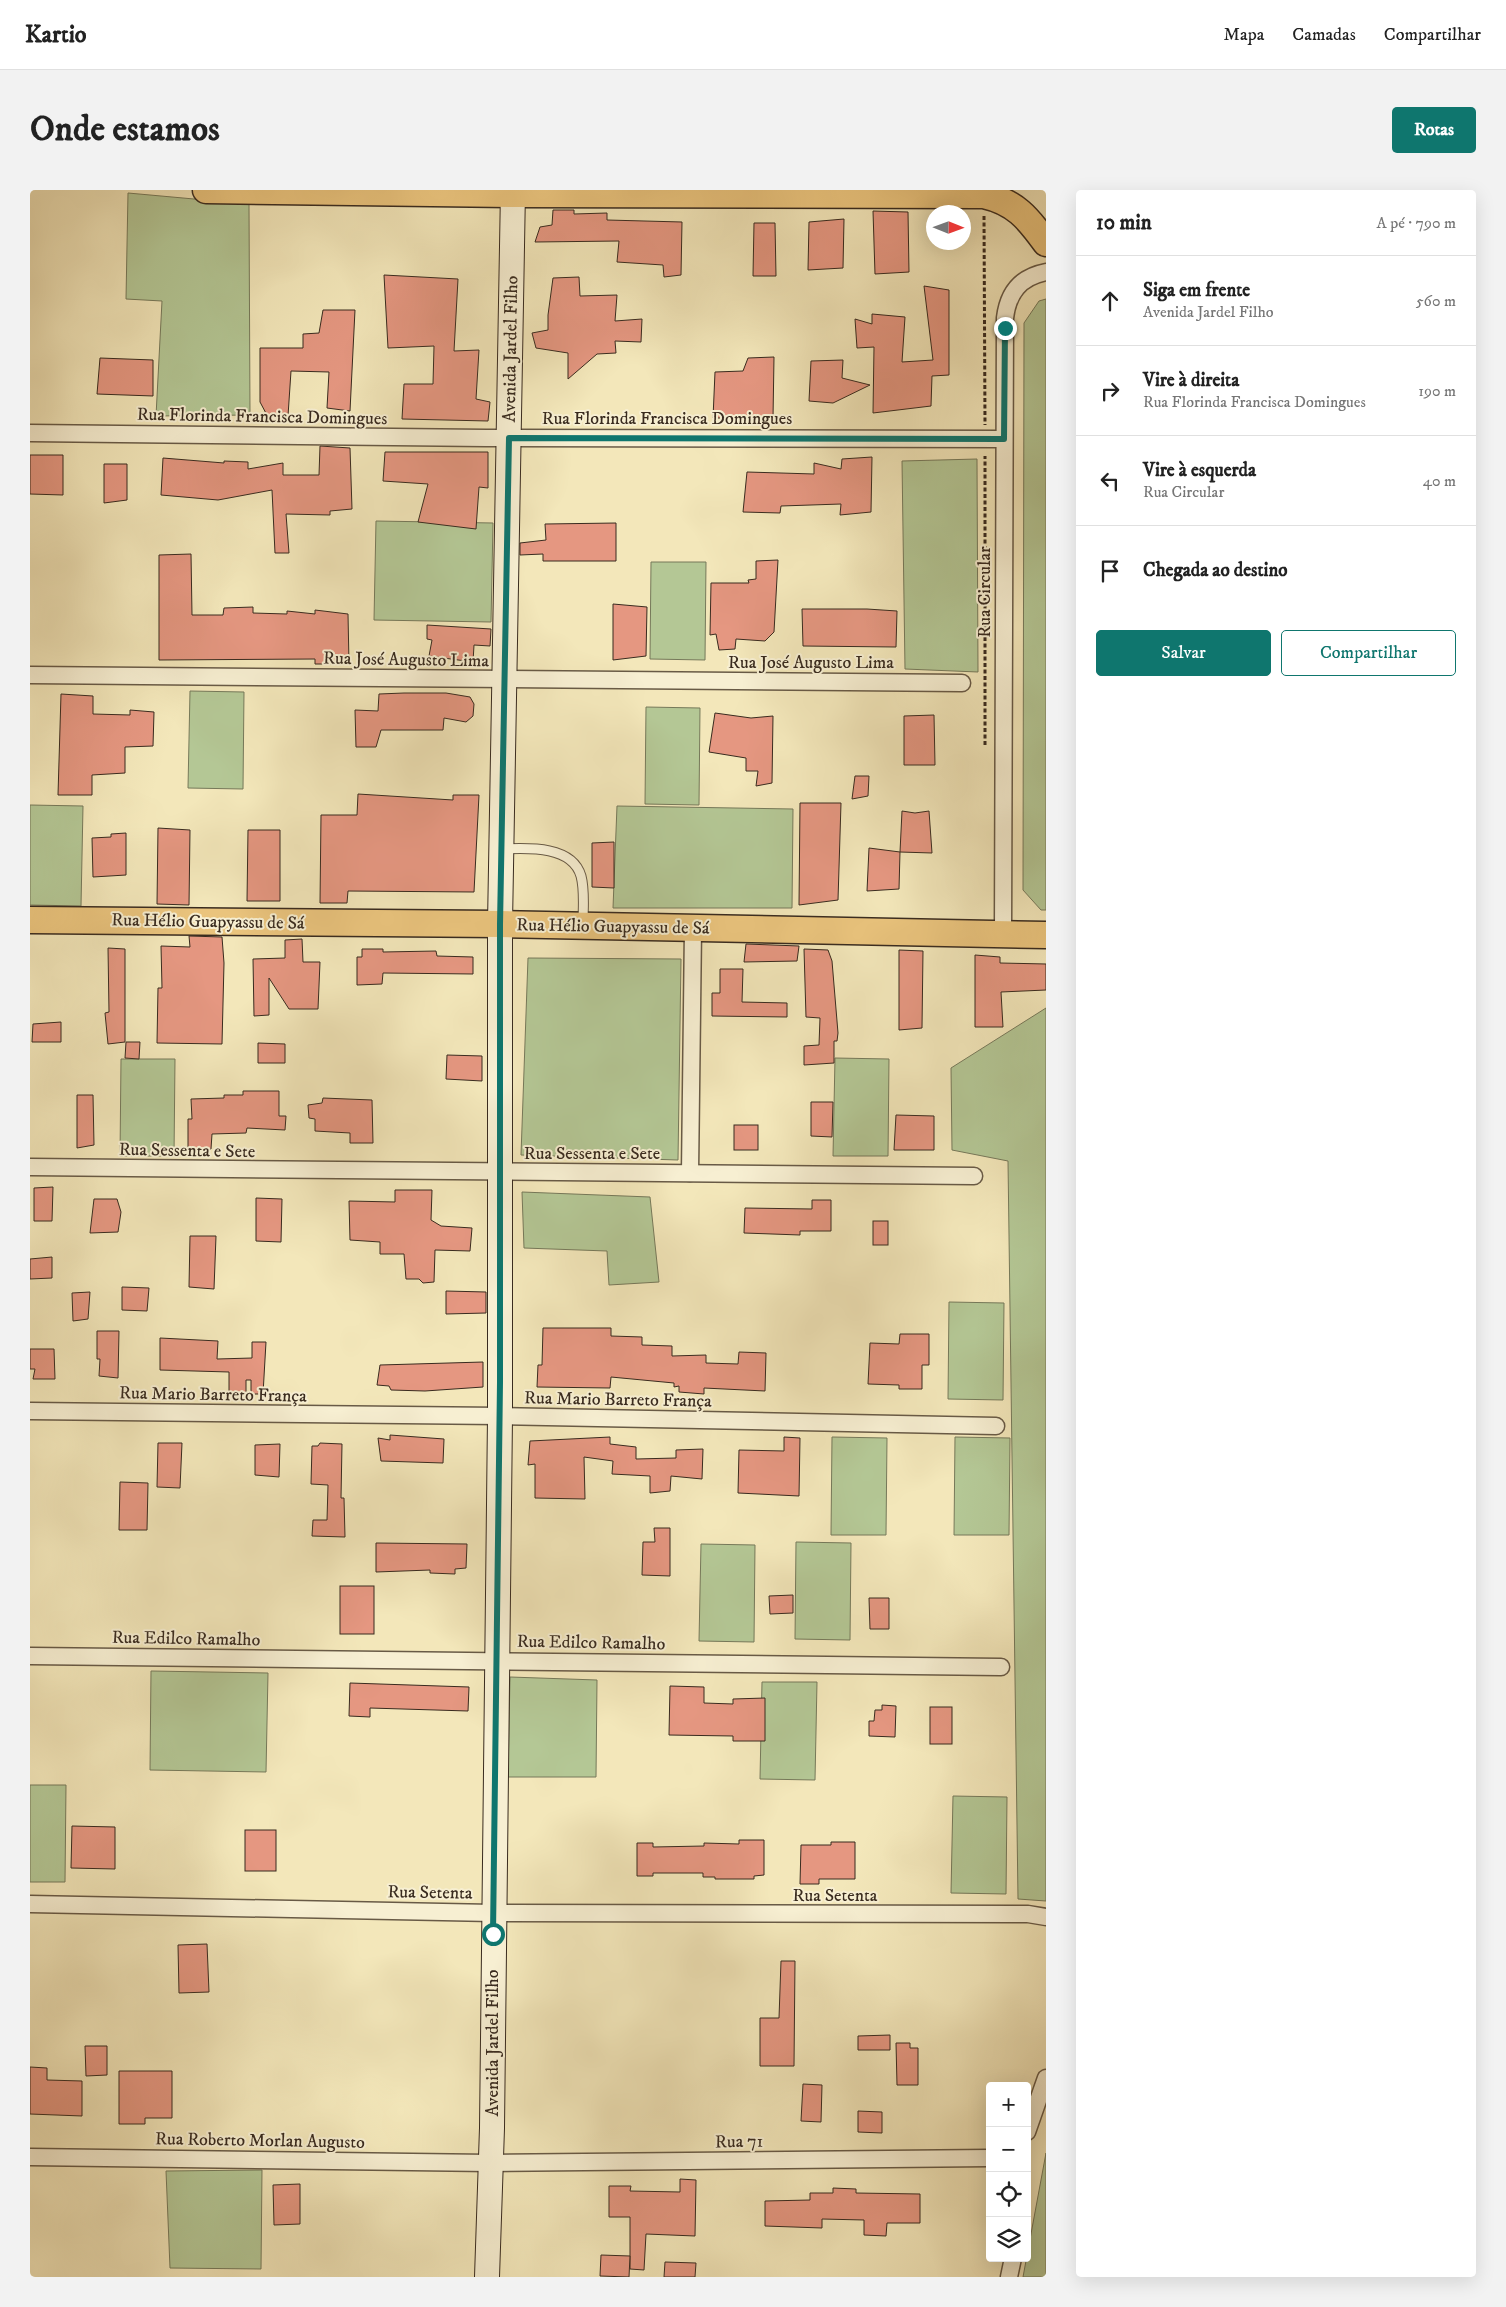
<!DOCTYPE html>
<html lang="pt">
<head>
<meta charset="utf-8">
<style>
	body { margin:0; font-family:"IM FELL DW Pica",serif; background:#f2f2f2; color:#222 }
	.controls { position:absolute; right:15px; bottom:15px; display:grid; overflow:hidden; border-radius:5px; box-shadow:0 5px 20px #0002 }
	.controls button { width:45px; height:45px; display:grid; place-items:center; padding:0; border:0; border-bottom:1px solid #e0e0e0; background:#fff; color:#222; font:25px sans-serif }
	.compass { position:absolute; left:896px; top:15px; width:45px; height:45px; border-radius:50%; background:#fff; box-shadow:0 5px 20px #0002; rotate:91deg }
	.stop { position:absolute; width:15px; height:15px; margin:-11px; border:4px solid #0f766e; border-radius:50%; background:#fff }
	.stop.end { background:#0f766e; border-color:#fff; box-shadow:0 1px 5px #0008 }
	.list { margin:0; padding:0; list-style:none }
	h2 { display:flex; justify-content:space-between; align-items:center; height:65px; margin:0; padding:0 20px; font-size:21px }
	h2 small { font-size:16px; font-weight:400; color:#767676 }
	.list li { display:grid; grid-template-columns:32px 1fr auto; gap:15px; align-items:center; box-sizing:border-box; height:90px; padding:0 20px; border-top:1px solid #e0e0e0 }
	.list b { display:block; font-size:19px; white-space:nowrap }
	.list p { margin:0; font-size:16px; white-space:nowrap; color:#767676 }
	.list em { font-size:16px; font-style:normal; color:#767676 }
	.actions { display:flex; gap:10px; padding:15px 20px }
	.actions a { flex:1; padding:11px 0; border:1px solid #0f766e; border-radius:5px; text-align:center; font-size:18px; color:#0f766e }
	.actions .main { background:#0f766e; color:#fff }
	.icon { flex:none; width:28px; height:28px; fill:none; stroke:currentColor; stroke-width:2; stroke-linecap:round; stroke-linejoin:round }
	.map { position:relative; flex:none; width:1016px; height:2087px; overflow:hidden; border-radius:5px }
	header { display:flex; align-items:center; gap:30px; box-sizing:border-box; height:70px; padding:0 25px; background:#fff; border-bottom:1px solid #e0e0e0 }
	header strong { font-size:24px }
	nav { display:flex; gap:28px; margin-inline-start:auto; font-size:18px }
	.intro { display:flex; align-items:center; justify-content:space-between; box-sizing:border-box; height:120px; padding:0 30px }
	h1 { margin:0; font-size:35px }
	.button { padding:12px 22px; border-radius:5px; background:#0f766e; color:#fff; font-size:18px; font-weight:700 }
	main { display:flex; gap:30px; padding:0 30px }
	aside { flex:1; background:#fff; border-radius:5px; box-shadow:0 5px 20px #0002 }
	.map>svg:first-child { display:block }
</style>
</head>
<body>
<header>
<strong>Kartio</strong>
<nav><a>Mapa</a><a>Camadas</a><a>Compartilhar</a></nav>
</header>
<div class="intro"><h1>Onde estamos</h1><a class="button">Rotas</a></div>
<main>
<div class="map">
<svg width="1016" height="2087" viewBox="0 0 1016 2087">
	<rect width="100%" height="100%" fill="#f3e7ba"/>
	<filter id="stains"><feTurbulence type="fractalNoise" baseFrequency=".004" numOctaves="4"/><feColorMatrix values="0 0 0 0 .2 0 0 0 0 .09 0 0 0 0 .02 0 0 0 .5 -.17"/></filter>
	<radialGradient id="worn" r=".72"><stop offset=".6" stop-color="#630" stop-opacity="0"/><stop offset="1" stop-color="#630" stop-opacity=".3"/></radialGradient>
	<!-- green -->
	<g fill="#b4c795" stroke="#76795a">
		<path d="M98,3L219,14L220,225L126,226L132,111L96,109Z"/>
		<path d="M1016,109V720H1011L993,700L994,133L1009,111Z"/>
		<path d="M947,269L948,482L875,479L872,271Z"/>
		<path d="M346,331L463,333L461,432L344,430Z"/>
		<path d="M621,372H676L675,470L620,469Z"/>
		<path d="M160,501L214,502L213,599L158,598Z"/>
		<path d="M616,517L670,518L669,615L615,614Z"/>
		<path d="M0,615L53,616L51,716L0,715Z"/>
		<path d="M587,616L763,619L762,718H583Z"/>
		<path d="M498,768L651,769L648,970L491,965Z"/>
		<path d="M1016,818V1711L988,1709L978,971L922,960L921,878Z"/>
		<path d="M805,868L859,869L858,966H803Z"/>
		<path d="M91,869H145L144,966H90Z"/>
		<path d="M492,1002L620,1007L629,1092L579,1095L577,1061L494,1058Z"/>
		<path d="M919,1112L974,1113L973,1210L918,1209Z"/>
		<path d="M802,1247L857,1248L856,1345H801Z"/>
		<path d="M925,1247L980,1248L979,1345H924Z"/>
		<path d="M766,1352L821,1353L820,1450L765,1449Z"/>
		<path d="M671,1354L725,1355L724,1452L669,1451Z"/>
		<path d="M121,1481L238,1483L236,1582L120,1580Z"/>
		<path d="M480,1487L567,1490L566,1587H478Z"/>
		<path d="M732,1492H787L785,1590L730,1589Z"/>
		<path d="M0,1595H36L35,1692H0Z"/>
		<path d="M923,1606L977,1607L976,1704L921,1703Z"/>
		<path d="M1016,1963V2087H993Z"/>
		<path d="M232,1980L231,2079L140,2078L136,1981Z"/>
	</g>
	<!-- building -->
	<g fill="#e59781" stroke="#392b1f">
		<path d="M523,20H544V24L577,23V30L652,32L651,85L634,87L633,75L587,72L589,51L505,52L510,37L522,35Z"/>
		<path d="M843,21L878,22L879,82L845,84Z"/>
		<path d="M814,29L813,78L778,80L779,32Z"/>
		<path d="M724,33H745L746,86H723Z"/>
		<path d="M354,85L428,89L424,161L449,160L446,209L460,212L458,231L372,229L374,194H403L404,156L358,158Z"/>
		<path d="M549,87L550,106L587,105L585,131L612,129L611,152L585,151L586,163L567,164L538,189V163L506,158L502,143L518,140V125L523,88Z"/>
		<path d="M894,96L919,100V185L902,186L901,216L843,223L844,157L827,158L825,129L842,134V124L875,127L872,172L903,170Z"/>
		<path d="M293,120H325L320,221L297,218L299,182L261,181L258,226L238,227L230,212V158H273V144L289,143Z"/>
		<path d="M744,167L743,228H683L685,182L713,181L718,168Z"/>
		<path d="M70,168L123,170V206L67,204Z"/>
		<path d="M813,170L812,188L840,195L803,213L779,211L781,171Z"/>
		<path d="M290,256L320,258L322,319L300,321V325L256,324L259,363H245L242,300L188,310L131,305L133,268L194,273V271L218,272V279L253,273V285H289Z"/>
		<path d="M355,262H458V298L449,297L446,339L388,332L398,294L353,291Z"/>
		<path d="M0,265H33V305L0,304Z"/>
		<path d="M842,267L841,322L810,325L811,314L751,316L750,323L713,322L717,282L784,284V273L811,279L812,269Z"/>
		<path d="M74,274H97V310L74,313Z"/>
		<path d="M586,333V371H513V364L490,365V353L516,350L515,334Z"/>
		<path d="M161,364L162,425H193L194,418L223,417V423L257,424V421L285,424V420L318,424L319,474H285V469L129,470V365Z"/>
		<path d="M748,370L744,442L735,451L706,449L705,459L689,460L686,444L680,445L681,393H719L718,390L726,389V371Z"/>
		<path d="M583,414L617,417L616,466L583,470Z"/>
		<path d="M772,419H837L867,421L866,457L773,456Z"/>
		<path d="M397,435L461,439L460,456L444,455L443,472L399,466L402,450L397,449Z"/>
		<path d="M374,503H416L440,507L444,514L443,526L436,532L414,528L413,540H351L346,557H326L325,520L348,521L349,504Z"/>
		<path d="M31,504L63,506V524L100,525V520L124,522L123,556L95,557V583L62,585V605H28Z"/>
		<path d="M685,523L721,528L743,526L742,593L726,596L728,581H716V568L679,562Z"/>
		<path d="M904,525L905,575H874V526Z"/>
		<path d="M825,586H839L838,606L822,609Z"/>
		<path d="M328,604L423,610V605H449L444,702L318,701L317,713H290L291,625H327Z"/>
		<path d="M770,613H811L808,710L769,715Z"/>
		<path d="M872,621L885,623L899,621L902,663L870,662Z"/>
		<path d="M128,638L160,640L159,715L127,714Z"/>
		<path d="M218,640H250V711H217Z"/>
		<path d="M96,643V685L63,687L62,648L81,647V644Z"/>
		<path d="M584,652V698L562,697V653Z"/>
		<path d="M839,658L870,662L869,699L837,701Z"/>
		<path d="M159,746L192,747L194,773L192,854L127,853L128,798H132L131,756L160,757Z"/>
		<path d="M272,749L273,772H290L288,819H259L239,788V825L224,826L223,769L255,768V750Z"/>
		<path d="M716,754L769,756L767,771L714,772Z"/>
		<path d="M78,758L95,759V852L78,854L75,823L79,822Z"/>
		<path d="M332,759H353V762L406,761L407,766L443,767V784L353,783L352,794L327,795V767H332Z"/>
		<path d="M774,759L798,760L802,771L808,843L807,851H804V873L774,875V856L789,855L790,828L776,827Z"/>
		<path d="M869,760L893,761L892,838L869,840Z"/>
		<path d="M945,765L970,767V773L1016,774V800L971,802L973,837H945Z"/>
		<path d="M690,779H713L712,812L757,813V827L682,826V803H690Z"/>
		<path d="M31,832V852H2L3,834Z"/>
		<path d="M96,852H110L109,869L95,868Z"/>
		<path d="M228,853L255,854V873H228Z"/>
		<path d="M417,865L452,866V891L416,889Z"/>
		<path d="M213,901H249V926H256L255,940L217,938L216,943L182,944L181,959H158V929H162L161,909L194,908V905H213Z"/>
		<path d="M47,905H63L64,955L47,958Z"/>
		<path d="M293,908L342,910L343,953H320V943L285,941V929L279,928L278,915L292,913Z"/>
		<path d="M781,912H803L802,947L781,946Z"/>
		<path d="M866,925L904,926V960H864Z"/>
		<rect x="704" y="935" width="24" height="25"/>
		<path d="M23,997L22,1031H4V998Z"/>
		<path d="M365,1000H402L401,1030L411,1036L442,1038L440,1061L405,1060L404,1092L393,1093L389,1089H376L374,1064H350V1052L320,1050L319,1011L365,1012Z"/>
		<path d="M226,1008L252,1009L251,1052L226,1051Z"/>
		<path d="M64,1009H87L91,1022L88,1042L60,1043Z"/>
		<path d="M782,1010H801V1041H770V1045L714,1043L715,1018L782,1019Z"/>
		<rect x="843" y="1031" width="15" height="24"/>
		<path d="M160,1046H186L184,1099L159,1097Z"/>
		<path d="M22,1067V1088L0,1089V1069Z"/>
		<path d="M92,1097L119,1098L117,1121L92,1120Z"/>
		<path d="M416,1101L456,1102V1123L416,1124Z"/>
		<path d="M60,1102L58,1129L43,1131L42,1103Z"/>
		<path d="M513,1138H581V1146L612,1147V1155L642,1156V1166L676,1165V1173L708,1174L709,1162L736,1163L735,1201L674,1198V1204L649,1202V1196L644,1197V1193L581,1187L580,1198L507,1197L508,1175H512Z"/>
		<path d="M67,1141H89L88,1188L69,1186L70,1169H67Z"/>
		<path d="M870,1144H899V1175H892V1199H869V1195L838,1194L840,1153L869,1154Z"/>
		<path d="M130,1148L188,1151L187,1169L222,1168V1152H236L233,1204H221V1190H216V1204L199,1205V1182L130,1180Z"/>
		<path d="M0,1159H24L25,1189H3L5,1179H0Z"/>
		<path d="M453,1172V1197L395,1201L361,1200L359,1196L347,1195L350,1175Z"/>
		<path d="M360,1245L414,1249L413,1273L351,1271L348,1248L360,1250Z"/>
		<path d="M580,1247V1254L606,1257V1269L646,1268V1260L673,1259L672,1289L641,1286L640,1301L620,1303V1286L582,1284L583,1271L554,1267L555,1309L505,1308V1274L498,1275L500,1251Z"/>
		<path d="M754,1247L770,1248L769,1306L708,1303L709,1260L754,1261Z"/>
		<path d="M128,1253H152L150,1298L127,1297Z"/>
		<path d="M290,1253L312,1254L311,1308H314L315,1347L282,1346L283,1330H297L298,1295L281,1294L282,1256H288Z"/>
		<path d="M250,1254L249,1287L225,1285V1255Z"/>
		<path d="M90,1292L118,1293L117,1340H89Z"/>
		<path d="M624,1338H640V1386L612,1385L613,1352H625Z"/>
		<path d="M346,1353L437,1354L436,1378L425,1379V1384L400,1383V1380L346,1382Z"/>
		<rect x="310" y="1396" width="34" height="48"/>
		<path d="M763,1405V1423L740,1424L739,1406Z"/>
		<path d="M839,1408H859V1439H840Z"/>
		<path d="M320,1493L439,1497L438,1521L340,1518V1527L319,1526Z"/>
		<path d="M640,1496L674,1497V1513L703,1514V1509L735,1508V1551H703V1546L639,1545Z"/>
		<path d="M852,1515L866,1516L865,1547L839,1546V1531H844L845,1520H852Z"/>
		<rect x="900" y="1517" width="22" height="37"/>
		<path d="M42,1636L85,1637V1679L41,1678Z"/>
		<rect x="215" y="1640" width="31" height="41"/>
		<path d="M709,1650H734V1685L724,1686V1689H685V1687H673V1683H623V1686H607V1653H623V1657L674,1656V1653L709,1654Z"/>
		<path d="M801,1652H825V1689H789V1694H770L771,1655H801Z"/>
		<path d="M177,1754L179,1802L149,1803L148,1755Z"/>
		<path d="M751,1771H765L764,1876H730V1828H749Z"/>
		<path d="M860,1845V1860H828V1846Z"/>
		<path d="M866,1853H880V1858H888V1895H867Z"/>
		<path d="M55,1856H77V1885L56,1886Z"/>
		<path d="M0,1877L17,1878V1890L52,1891V1926L0,1924Z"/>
		<path d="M89,1881H142V1928H115V1934H89Z"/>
		<path d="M773,1894L792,1895L791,1932L771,1931Z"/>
		<path d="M828,1921L852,1922V1943L828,1942Z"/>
		<path d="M650,1989L666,1990L665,2046L616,2044L614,2080L600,2079V2027H579V1996H601L600,2001L650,2002Z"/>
		<path d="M270,1994V2034L244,2035L243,1995Z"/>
		<path d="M803,1998L826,1999V2003L890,2004V2033H857L856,2046L834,2045V2030L792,2029V2038L735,2036V2011L780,2010V2003H803Z"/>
		<path d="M571,2065L600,2066L599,2087L570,2086Z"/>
		<path d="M635,2072L666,2073L665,2087H634Z"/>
	</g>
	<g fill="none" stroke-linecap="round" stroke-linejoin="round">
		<defs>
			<path id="lane" d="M472,659C497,658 542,655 551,686C555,701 553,718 553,733"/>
			<g id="street">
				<path d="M0,243L456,248L974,249"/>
				<path d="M0,485L932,493"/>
				<path d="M973,744L975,128C978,103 990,87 1016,82"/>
				<path d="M0,977L944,986"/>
				<path d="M660,983L663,738"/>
				<path d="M0,1221L470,1226L966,1236"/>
				<path d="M0,1466L971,1477"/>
				<path d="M0,1714L463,1723L998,1724L1016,1727"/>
				<path d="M997,1942L1016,1888"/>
				<path d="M0,1967L460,1973L960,1968"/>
				<path d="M979,2087L983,2068"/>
			</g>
			<path id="secondary" d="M457,2087L462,1938L470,1226V734L483,0"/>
			<g id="primary">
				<path d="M176,0L483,4L954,5C985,12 998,28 1016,53"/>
				<path d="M0,730L470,734L1016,745"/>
			</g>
		</defs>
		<!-- lane casing -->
		<use href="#lane" stroke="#685a46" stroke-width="11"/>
		<!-- street casing -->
		<use href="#street" stroke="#685a46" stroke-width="19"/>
		<!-- secondary casing -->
		<use href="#secondary" stroke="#392b1f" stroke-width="26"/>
		<!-- primary casing -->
		<use href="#primary" stroke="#392b1f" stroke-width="29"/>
		<!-- path -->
		<g stroke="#392b1f" stroke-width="3" stroke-dasharray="4 2.5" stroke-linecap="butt">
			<path d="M954,26L955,235"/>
			<path d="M955,555V266"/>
		</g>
		<!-- lane -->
		<use href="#lane" stroke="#f7efd2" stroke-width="9"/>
		<!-- street -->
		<use href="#street" stroke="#f7efd2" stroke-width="16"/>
		<!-- secondary -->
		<use href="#secondary" stroke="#f7efd2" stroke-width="24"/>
		<!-- primary -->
		<use href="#primary" stroke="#eac47d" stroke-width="26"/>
	</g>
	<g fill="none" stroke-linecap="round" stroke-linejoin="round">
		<!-- route -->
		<path stroke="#0f766e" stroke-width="6" d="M463,1744L470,1192V734L479,248L974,249L975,138"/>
	</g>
	<g text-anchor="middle" stroke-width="4" stroke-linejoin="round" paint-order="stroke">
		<!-- street labels -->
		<g font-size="18" fill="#392b1f" stroke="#f7efd2">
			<text transform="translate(480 159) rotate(-89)" y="6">Avenida Jardel Filho</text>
			<text transform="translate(232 226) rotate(1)" y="6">Rua Florinda Francisca Domingues</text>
			<text x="637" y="234">Rua Florinda Francisca Domingues</text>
			<text transform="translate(954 402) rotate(-90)" y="6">Rua Circular</text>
			<text transform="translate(376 469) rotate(1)" y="6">Rua José Augusto Lima</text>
			<text x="781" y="478">Rua José Augusto Lima</text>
			<text transform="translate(178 731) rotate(1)" y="6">Rua Hélio Guapyassu de Sá</text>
			<text transform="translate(583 736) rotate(1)" y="6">Rua Hélio Guapyassu de Sá</text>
			<text transform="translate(157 960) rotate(1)" y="6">Rua Sessenta e Sete</text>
			<text x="562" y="969">Rua Sessenta e Sete</text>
			<text transform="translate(183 1204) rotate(1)" y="6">Rua Mario Barreto França</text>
			<text transform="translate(588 1209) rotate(1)" y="6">Rua Mario Barreto França</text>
			<text transform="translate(156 1448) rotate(1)" y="6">Rua Edilco Ramalho</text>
			<text transform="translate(561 1452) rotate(1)" y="6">Rua Edilco Ramalho</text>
			<text transform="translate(400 1702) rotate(1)" y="6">Rua Setenta</text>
			<text x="805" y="1711">Rua Setenta</text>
			<text transform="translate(462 1853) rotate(-90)" y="6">Avenida Jardel Filho</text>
			<text transform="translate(230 1950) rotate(1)" y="6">Rua Roberto Morlan Augusto</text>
			<text transform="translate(709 1951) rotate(-1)" y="6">Rua 71</text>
		</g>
	</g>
	<rect width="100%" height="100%" filter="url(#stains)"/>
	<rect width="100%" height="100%" fill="url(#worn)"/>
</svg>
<div class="controls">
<button>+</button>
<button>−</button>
<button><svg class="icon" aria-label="locate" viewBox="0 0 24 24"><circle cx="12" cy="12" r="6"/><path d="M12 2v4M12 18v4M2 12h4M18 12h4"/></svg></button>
<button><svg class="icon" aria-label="layers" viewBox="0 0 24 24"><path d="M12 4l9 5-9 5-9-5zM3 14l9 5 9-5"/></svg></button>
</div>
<svg class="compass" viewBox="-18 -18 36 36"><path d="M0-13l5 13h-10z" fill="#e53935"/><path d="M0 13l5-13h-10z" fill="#767676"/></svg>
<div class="stop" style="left:463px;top:1744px"></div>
<div class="stop end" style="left:975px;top:138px"></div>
</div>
<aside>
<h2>10 min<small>A pé · 790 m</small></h2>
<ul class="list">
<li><svg class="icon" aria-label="ahead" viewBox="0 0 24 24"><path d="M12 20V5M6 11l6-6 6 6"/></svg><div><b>Siga em frente</b><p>Avenida Jardel Filho</p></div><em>560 m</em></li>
<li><svg class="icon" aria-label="right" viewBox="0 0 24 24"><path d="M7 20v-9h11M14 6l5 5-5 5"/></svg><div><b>Vire à direita</b><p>Rua Florinda Francisca Domingues</p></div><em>190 m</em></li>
<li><svg class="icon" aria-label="left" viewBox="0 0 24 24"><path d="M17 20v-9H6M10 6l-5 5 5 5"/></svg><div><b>Vire à esquerda</b><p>Rua Circular</p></div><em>40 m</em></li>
<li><svg class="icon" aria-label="arrive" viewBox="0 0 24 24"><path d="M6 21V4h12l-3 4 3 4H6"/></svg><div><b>Chegada ao destino</b></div></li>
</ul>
<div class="actions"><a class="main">Salvar</a><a>Compartilhar</a></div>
</aside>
</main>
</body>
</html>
